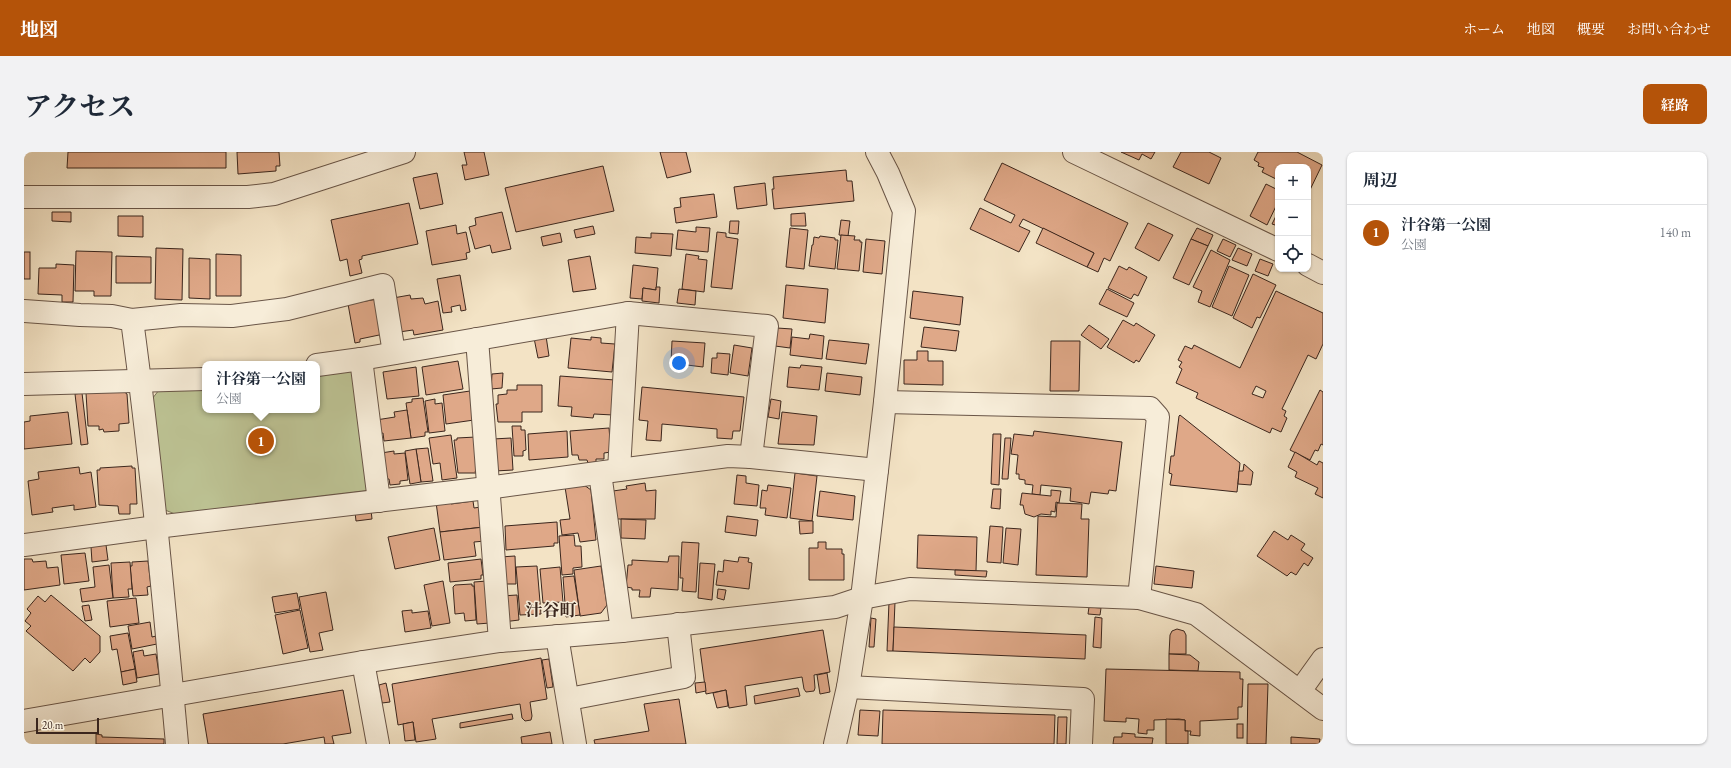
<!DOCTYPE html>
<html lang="ja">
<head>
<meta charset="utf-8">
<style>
	body { margin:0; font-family:"EB Garamond","Noto Serif JP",serif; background:#f2f2f3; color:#1f2937 }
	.controls { position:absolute; right:12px; top:12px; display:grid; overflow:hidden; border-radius:8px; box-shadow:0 1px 3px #0004 }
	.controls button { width:36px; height:36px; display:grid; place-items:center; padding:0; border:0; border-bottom:1px solid #e0e1e3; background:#fff; color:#1f2937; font:20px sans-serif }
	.scale { position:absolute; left:12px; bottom:10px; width:63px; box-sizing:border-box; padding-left:4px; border:2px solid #3b261d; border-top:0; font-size:11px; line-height:14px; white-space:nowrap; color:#3b261d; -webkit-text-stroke:3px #f7edd9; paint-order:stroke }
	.you { position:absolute; left:655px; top:211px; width:14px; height:14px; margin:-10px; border:3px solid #fff; border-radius:50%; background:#1a73e8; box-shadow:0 0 0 6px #1a73e833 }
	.badge { display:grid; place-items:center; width:26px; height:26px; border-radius:50%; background:#b45309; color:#fff; font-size:13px; font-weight:700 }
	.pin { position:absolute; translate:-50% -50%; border:2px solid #fff; box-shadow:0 1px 4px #0006 }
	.popup { position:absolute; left:178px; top:209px; width:118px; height:52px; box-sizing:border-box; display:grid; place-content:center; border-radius:8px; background:#fff; filter:drop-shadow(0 1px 3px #0005); font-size:13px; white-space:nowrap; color:#747a83 }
	.popup b { font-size:15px; color:#1f2937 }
	.popup::after { content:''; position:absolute; left:50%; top:100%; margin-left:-8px; border:8px solid transparent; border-top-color:#fff }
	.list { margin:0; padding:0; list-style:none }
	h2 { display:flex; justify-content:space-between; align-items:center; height:52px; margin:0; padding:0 16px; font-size:17px }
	h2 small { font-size:13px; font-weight:400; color:#747a83 }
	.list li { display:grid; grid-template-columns:26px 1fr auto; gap:12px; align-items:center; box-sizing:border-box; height:56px; padding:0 16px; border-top:1px solid #e0e1e3 }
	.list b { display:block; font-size:15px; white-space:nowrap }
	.list p { margin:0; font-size:13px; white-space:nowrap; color:#747a83 }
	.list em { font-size:13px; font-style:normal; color:#747a83 }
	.icon { flex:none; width:22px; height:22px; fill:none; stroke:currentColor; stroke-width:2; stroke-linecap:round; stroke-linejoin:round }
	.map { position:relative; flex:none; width:1299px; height:592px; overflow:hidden; border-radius:8px }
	header { display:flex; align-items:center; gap:24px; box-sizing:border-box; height:56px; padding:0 20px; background:#b45309; color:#fff }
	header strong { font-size:19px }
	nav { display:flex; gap:22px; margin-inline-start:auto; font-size:14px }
	.intro { display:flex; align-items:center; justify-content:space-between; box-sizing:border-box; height:96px; padding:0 24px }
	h1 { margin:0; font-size:28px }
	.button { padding:10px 18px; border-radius:8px; background:#b45309; color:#fff; font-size:14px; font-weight:700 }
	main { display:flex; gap:24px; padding:0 24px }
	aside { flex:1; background:#fff; border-radius:8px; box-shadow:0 1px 3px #0004 }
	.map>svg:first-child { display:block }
</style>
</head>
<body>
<header>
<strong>地図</strong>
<nav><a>ホーム</a><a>地図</a><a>概要</a><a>お問い合わせ</a></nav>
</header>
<div class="intro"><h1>アクセス</h1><a class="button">経路</a></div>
<main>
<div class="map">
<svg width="1299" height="592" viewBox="0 0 1299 592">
	<rect width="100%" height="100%" fill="#f3e3c5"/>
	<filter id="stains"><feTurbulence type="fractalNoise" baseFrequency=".005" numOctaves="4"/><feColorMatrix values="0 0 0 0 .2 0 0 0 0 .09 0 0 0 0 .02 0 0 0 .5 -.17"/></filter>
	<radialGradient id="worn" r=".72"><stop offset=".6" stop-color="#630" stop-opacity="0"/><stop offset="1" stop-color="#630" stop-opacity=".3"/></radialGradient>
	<!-- green -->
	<path fill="#bdc394" stroke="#7c7458" d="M323,217L332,222L348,332L342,339L151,362L141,358L128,247L135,238L181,236V258H293V221Z"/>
	<!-- building -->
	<g fill="#dfa888" stroke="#3b261d" fill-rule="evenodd">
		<path d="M44,0H202V16H43Z"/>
		<path d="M213,0H255L256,14H252V19L214,22Z"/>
		<path d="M440,0H460L465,23L441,28L438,13H443Z"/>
		<path d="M636,0H662L667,20L643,26Z"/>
		<path d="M1097,0H1131L1127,7L1118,2L1115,8Z"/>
		<path d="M1157,0H1185L1197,6L1185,32L1149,15Z"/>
		<path d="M1234,0H1273L1298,13L1284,42V15H1254V28L1238,20L1240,16L1234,14L1235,11L1230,8Z"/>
		<path d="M978,11L1104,71L1086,109L1080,106L1074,120L1063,115L1070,101L999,67L995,74L1006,79L995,100L946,77L956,56L987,71L991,63L960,48Z"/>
		<path d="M579,14L590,59L492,80L481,36Z"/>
		<path d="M822,18L823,29H828L830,49L750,57L748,37H750L749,25Z"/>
		<path d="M413,21L419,52L396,57L389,26Z"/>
		<path d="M741,31L743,53L713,57L710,35Z"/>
		<path d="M1242,32L1254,38V50L1243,73L1226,64Z"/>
		<path d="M690,42L693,65L652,71L650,56L657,55L656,46Z"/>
		<path d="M385,51L394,92L338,104V107L335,108L338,121L326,124L323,107L316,109L307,68Z"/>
		<path d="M28,60H47V70L28,69Z"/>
		<path d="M478,60L487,97L468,101L466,93L451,97L445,75L452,73L451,66Z"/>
		<path d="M1254,60V74L1248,72Z"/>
		<path d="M781,61L782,74H767V62Z"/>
		<path d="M94,64H119V85L94,84Z"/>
		<path d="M817,68L826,69L824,84L815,83Z"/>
		<path d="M706,69H715L714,82L705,81Z"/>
		<path d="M1124,71L1149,83L1135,109L1111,96Z"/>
		<path d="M432,73L433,82L442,80L446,100L442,101L443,107L408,113L402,79Z"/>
		<path d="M569,74L571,82L552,86L550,78Z"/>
		<path d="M672,75L686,76L684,100L652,97L654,78L672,80Z"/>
		<path d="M766,76L784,78L780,117L762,115Z"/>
		<path d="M1019,76L1070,101L1063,115L1012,91Z"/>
		<path d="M1173,76L1189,83L1184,94L1167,87Z"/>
		<path d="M693,80L702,81V85L714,87L708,137L687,135Z"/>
		<path d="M536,81L538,90L519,94L517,85Z"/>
		<path d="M627,81L649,82L647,104L611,101L612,85L627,86Z"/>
		<path d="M817,83L831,84L830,88H836V90H838L835,119L813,117Z"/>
		<path d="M796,84L811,86V88H814L811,117L785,114L788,93H789L790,85L795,86Z"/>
		<path d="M842,87L861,89L858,122L839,120Z"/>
		<path d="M1167,87L1184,94L1165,133L1149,126Z"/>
		<path d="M1199,87L1212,93L1206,105L1193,99Z"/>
		<path d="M132,96L159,97L158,148L131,147Z"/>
		<path d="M1214,96L1228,102L1223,114L1208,108Z"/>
		<path d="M1187,98L1206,108L1186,155L1174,150L1178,139L1169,135Z"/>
		<path d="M52,99L88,100L87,144H70V139H51Z"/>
		<rect x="0" y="100" width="6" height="27"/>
		<path d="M192,102L217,103V144H192Z"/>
		<path d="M662,102L675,104L674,107L683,108L680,140L658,137Z"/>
		<path d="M92,104L127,105V131H92Z"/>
		<path d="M566,104L572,137L549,140L544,108Z"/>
		<path d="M165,106L186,107V147L165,146Z"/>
		<path d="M1236,107L1249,112L1244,124L1231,119Z"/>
		<path d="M32,112L50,113L49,150H38V143L14,142L15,116H32Z"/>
		<path d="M609,113L634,116L632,138L619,136L618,147L606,146Z"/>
		<path d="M1095,114L1103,118L1105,115L1123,125L1114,144L1110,142L1107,147L1084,136Z"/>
		<path d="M1205,114L1225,123L1208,164L1188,155Z"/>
		<path d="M1229,122L1252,133L1236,166L1233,165L1228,176L1209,166Z"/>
		<path d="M436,123L442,158L437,159L436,153L427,155L428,160L419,161L413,127Z"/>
		<path d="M762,133L804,137L801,171L759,166Z"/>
		<path d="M632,135H636L635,151L618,149L619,136L632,138Z"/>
		<path d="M655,137L672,139L671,153L653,151Z"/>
		<path d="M1083,137L1110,151L1103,165L1075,152Z"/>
		<path d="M889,139L939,145L936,173L886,166Z"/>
		<path d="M1252,139L1299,161V192L1292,207L1284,203L1258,257L1262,259L1260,264L1263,266L1257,280L1248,276L1246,281L1172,246L1174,241L1152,231L1158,217L1155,215L1158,210L1154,208L1161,194L1168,197L1170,193L1216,216ZM1232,234L1242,239L1239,246L1228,242Z"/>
		<path d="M386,143L387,147L399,146L401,152L414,149L419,178L390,183L389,178L375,180L369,146Z"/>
		<path d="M354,147L360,182L336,187V190L331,191L324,152Z"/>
		<path d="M1099,168L1110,174L1112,171L1131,183L1115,210L1112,208L1110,211L1083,195Z"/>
		<path d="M1065,173L1085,187L1077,197L1057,183Z"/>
		<path d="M900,175L935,179L932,199L897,195Z"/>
		<path d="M753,176L768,177L766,196L751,194Z"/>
		<path d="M786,182L800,184L798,207L766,203L768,185L785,187Z"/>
		<path d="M522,184L525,204L514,206L510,186Z"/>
		<path d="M567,185L577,186V191L591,192L588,220L544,216L547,186L567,188Z"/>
		<path d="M805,188L845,192L842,212L802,207Z"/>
		<path d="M648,189L681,191L679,215L647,211Z"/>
		<path d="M1027,189H1056L1055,239H1026Z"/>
		<path d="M710,193L728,196L724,224L706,221Z"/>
		<path d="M893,199H904V209H919V233L880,232V208H893Z"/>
		<path d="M693,201L706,202L704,223L687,221L688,206H693Z"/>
		<path d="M434,209L439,237L402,243L398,215Z"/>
		<path d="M777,213L798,215L795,238L763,235L765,215L776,216Z"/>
		<path d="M392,215L395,244L363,247L359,220Z"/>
		<path d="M479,221L478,236L467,237L468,222Z"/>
		<path d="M803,221L838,225L836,243L801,239Z"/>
		<path d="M536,224L591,228L589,263L570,262L569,266L547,264L548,255L534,254Z"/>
		<path d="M493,233H518V260H498V270H474L472,252H474V243L483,242V238H493Z"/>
		<path d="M618,235L720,245L716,279H709L708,287L693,286V277L638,272L637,289L622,288L624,269L615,268Z"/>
		<path d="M1296,238L1299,240V293L1297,292L1294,299L1291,298L1286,308L1266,298Z"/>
		<path d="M99,239L103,242L105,271L95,272V279L80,280L79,277L75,278V274H64L62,241Z"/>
		<path d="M446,239L450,268L422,272L419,243Z"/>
		<path d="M58,241L64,292L57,293L51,242Z"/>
		<path d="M399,246L404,280H401V284L387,286L382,251L388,250V247Z"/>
		<path d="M411,247V252L418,251L421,279L405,281L401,249Z"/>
		<path d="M747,247L757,249L755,267L744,265Z"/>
		<path d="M383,258L387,286L360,289L359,281L354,282L352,268L371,265L370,260Z"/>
		<path d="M44,260L48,292L0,297V270L6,269V264Z"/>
		<path d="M758,260L793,264L790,293L754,292Z"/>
		<path d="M1156,263L1216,311L1213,340L1146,333L1148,322L1145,321L1147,304H1150L1155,264Z"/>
		<path d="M488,274H497V278H501L502,298L499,299V304H490Z"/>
		<path d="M585,276L587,300L580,301V307H572V310L564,311L563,308H555L554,303H548L546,279Z"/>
		<path d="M543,279L544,305L505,308L504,282Z"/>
		<path d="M1010,279L1098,290L1092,339L1085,338L1084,342L1067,340L1065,352L1046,349L1047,336L1017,333L1016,343L1008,342L1009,333L1001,332V328L995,327V322H992L994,303L987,302L990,282L1009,284Z"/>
		<path d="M969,282H977L975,333L967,332Z"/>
		<path d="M427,283L433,326L418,328L416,311L409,312L405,286Z"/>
		<path d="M452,285L454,319H451L452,321H434L430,288H433V286Z"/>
		<path d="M487,286L489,318L471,319L469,287Z"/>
		<path d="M981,286H987L984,327H978Z"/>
		<path d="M404,296L409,329L397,330L392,297Z"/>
		<path d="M392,297L397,330L386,332L381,299Z"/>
		<path d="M370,299V302L381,301L384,328L376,329V332L366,333L365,327H360L357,301Z"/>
		<path d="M1271,300L1293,313L1295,309L1299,311V346L1291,342L1294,336L1271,325L1273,320L1264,315Z"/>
		<path d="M1220,312L1229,320L1227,333L1214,332L1215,319H1219Z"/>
		<path d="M108,314V316H111L113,352H106V362H95L94,354L75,353L73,318H76V316Z"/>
		<path d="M55,315L56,322L67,320L72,355L50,358V353L28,356L29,360L8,363L4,329L15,327L14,320Z"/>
		<path d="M771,321L793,324L788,369L766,366Z"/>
		<path d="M713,323L722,324V331L735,333L733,354L710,352Z"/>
		<path d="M621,331L622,339L632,338L631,367H592L589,339L603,337L602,334Z"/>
		<path d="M560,333L567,338L572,388L556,390L554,381L538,383L536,368L546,367L541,335Z"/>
		<path d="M744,333L767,336L763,366L741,363L742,356H736L738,338L743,339Z"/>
		<path d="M969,337H977L976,357L967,356Z"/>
		<path d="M1027,338L1037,339L1035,351L1032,350L1031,360L1027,359V363L1017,362L1010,365L1001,362L999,353H996L998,341L1027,344Z"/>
		<path d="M796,339L831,344L829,368L793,364Z"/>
		<path d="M427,348V352L449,349L450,356L457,355L459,375L416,380L412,350Z"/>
		<path d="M1033,351L1058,352L1057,367H1065L1063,425L1012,423L1014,364L1032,365Z"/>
		<path d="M347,358L348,367L332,369L331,360Z"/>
		<path d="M703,364L734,368L732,384L701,380Z"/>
		<path d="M597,367L622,368L621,387L597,386Z"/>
		<path d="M775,369H789V381L776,382Z"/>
		<path d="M533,370L534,391H530V394L482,398L481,374Z"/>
		<path d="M966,374L979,375L977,411L963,410Z"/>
		<path d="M460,375L461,389L450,390L452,404L420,408L416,380Z"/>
		<path d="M410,376L416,408L371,417L364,385Z"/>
		<path d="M982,376L997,377L994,413L979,411Z"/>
		<path d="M1250,379L1264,388L1267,383L1281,392L1277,398L1289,406L1284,414L1280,411L1272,423L1267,420L1263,424L1233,404Z"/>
		<path d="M550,383L551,394H557L558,415L549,416V422L538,423L535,384Z"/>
		<path d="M894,383L953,385L952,419L893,416Z"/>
		<path d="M658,390L675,391L672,440L658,439L659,426H656Z"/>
		<path d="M794,390H802V397H818V402H820V428H785V396H794Z"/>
		<path d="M82,393L84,408L68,410L67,395Z"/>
		<path d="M61,401L65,429L40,432L37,403Z"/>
		<path d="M491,404L492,432H478L476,405Z"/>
		<path d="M645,404H655L654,438L627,436L626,445H615L616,438H608V436L602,435L604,413H608V408L644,410Z"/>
		<path d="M715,405L725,406L724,410L728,411L725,437L692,433L694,419L699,420L700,408L714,410Z"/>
		<path d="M0,407H8L9,410L22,409L23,416L34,415L36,433L0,438Z"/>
		<path d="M457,407L459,423H457V427L426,430L424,411Z"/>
		<path d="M124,409L127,434L123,435L124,443L109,444L106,414H108V410Z"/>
		<path d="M106,410L108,437H104L105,445L89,446L87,411Z"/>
		<path d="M676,411L691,412L688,448L674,446Z"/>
		<path d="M85,413L89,446L58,450L56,437L71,435L69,415Z"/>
		<path d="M513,414L517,462L496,463L492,415Z"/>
		<path d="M577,414L583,453L577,461L556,464L550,418Z"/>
		<path d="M1132,414L1170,419L1168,436L1130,432Z"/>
		<path d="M536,415L539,450L519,451L516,417Z"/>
		<path d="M931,418L963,419L962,425L931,423Z"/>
		<path d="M550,424L556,463L542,465L539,425Z"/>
		<path d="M419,429L426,471L408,474L400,433Z"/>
		<path d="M463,429L466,471L453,472L450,430Z"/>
		<path d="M448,432V434H450L452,468L441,469L440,461L431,462L429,435L431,433Z"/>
		<path d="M694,437L702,438L700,448L693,446Z"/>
		<path d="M302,440L309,478L295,481L299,498L286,500L275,445Z"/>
		<path d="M273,441L276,457L251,461L248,445Z"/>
		<path d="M27,443L76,484V500L66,511L61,506L49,519L2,479L7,474L1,469L7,461L3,457L14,444L21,450Z"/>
		<path d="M493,443L495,468L479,470L477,444Z"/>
		<path d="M112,446L115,471L86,475L83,449Z"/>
		<path d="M865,450H871L869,499H863Z"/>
		<path d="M65,453L68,468L61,469L58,454Z"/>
		<path d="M1065,455L1077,456L1076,463L1064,462Z"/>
		<path d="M276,458L284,496L259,502L251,463Z"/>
		<path d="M388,458V461L404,459L407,476L381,480L378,459Z"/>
		<path d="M1071,465L1078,466L1077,496L1069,495Z"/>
		<path d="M847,466L852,467L850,495H845Z"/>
		<path d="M126,470L128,485L132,484L133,492L108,497L104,474Z"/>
		<path d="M870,475L1062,483L1061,507L869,499Z"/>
		<path d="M1153,477L1160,479L1162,483V502H1145L1146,483L1148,479Z"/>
		<path d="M799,478L806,520L790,523L791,536L790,539L782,540L780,537L778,525L721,534L723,553L705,556L702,538L682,542L676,497Z"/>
		<path d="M104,481L111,517L97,520L93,497L88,498L86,484Z"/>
		<path d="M119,498L120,504L132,502L135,522L113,526L109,500Z"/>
		<path d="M1145,502L1166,503L1175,510L1174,519L1145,518Z"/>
		<path d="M517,506L523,547L506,550L508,564L507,568L501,569L498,566L496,552L408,567L412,587L392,590L389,570L374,573L368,532Z"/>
		<path d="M525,507L529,535L523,536L518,508Z"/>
		<path d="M111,517L113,530L99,533L97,520Z"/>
		<path d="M1082,517L1216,520V527H1219L1218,555H1214V567L1176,569V584L1166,583L1167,579H1161V568L1155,567L1130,568V578H1123V582L1114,581L1115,567L1102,566V570L1080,569Z"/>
		<path d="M803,521L806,540L796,542L793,523Z"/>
		<path d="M681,530L682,539L672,541L671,531Z"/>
		<path d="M362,531L366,550L358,551L355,533Z"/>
		<path d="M1224,532H1244L1242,592H1223Z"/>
		<path d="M774,536L776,544L731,552L730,544Z"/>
		<path d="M319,538L327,581L308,584L310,592H301L300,585L259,592H184L179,562Z"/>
		<path d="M702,538L704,554L693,556L689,541Z"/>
		<path d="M655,547L662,592H571L570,588L625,579L620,552Z"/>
		<path d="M836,558L856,559L854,584L834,583Z"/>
		<path d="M859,558L1031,563L1030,592H858Z"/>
		<path d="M488,562L489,567L436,576V571Z"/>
		<path d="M1034,565H1043L1042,592H1033Z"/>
		<path d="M1142,567L1161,568V579H1164V592H1142Z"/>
		<path d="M389,570L391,588L381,589L379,572Z"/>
		<rect x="1213" y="572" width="6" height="14"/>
		<path d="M526,580L528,592H498L497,585Z"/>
		<path d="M1098,581L1111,582V585L1129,586L1128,592H1089L1090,585H1098Z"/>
		<path d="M72,582L78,583V585L140,587V592H72Z"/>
		<path d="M1267,585L1296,587L1295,592H1267Z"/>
	</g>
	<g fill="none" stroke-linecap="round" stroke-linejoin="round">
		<defs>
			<g id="minor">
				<path d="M1050,0L1254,98"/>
				<path d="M0,45H224L250,42L380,0"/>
				<path d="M1284,113L1299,121"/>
				<path d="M0,159L56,163L88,164L108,168C127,308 140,450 153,592"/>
				<path d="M108,168L157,163L208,164L263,157L359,133L370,201"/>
				<path d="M453,187L476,489"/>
				<path d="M337,207L355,349"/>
				<path d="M293,213L337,207L604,161L743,174L727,305"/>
				<path d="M0,232L181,227"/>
				<path d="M861,250L1126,256L1134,265L1115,446"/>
				<path d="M595,318L604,161"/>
				<path d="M576,321L598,479"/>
				<path d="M0,393L132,375L463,336L595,318L704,304L727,305L853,318"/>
				<path d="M533,484L551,592"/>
				<path d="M339,510L354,592"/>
				<path d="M824,535L1059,547L1057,592"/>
				<path d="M1276,539L1299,507"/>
				<path d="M545,547L660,525L654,472"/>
				<path d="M0,569L339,510L476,489L598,479L811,455L838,446L886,437L1115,446L1172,462L1299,557"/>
				<path d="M811,592L824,535L838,446L861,250L880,59L864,21L853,0"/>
			</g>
		</defs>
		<!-- minor casing -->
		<use href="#minor" stroke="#695547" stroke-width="24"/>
		<!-- minor -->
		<use href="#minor" stroke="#f7edd9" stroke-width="22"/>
	</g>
	<g text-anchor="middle" stroke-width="3" stroke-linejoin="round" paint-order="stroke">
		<!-- quarter labels -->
		<g font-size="17" font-weight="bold" fill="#3b261d" stroke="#f7edd9">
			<text x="527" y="464">汁谷町</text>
		</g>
	</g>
	<rect width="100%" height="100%" filter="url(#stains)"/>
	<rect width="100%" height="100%" fill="url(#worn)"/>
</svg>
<div class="controls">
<button>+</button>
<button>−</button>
<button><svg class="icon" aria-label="locate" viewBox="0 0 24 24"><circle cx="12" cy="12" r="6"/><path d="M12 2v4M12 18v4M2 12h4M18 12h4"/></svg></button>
</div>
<div class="scale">20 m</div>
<div class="you"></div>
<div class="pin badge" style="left:237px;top:289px">1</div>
<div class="popup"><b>汁谷第一公園</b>公園</div>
</div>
<aside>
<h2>周辺<small></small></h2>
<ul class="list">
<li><span class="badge">1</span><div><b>汁谷第一公園</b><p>公園</p></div><em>140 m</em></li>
</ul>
</aside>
</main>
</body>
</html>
